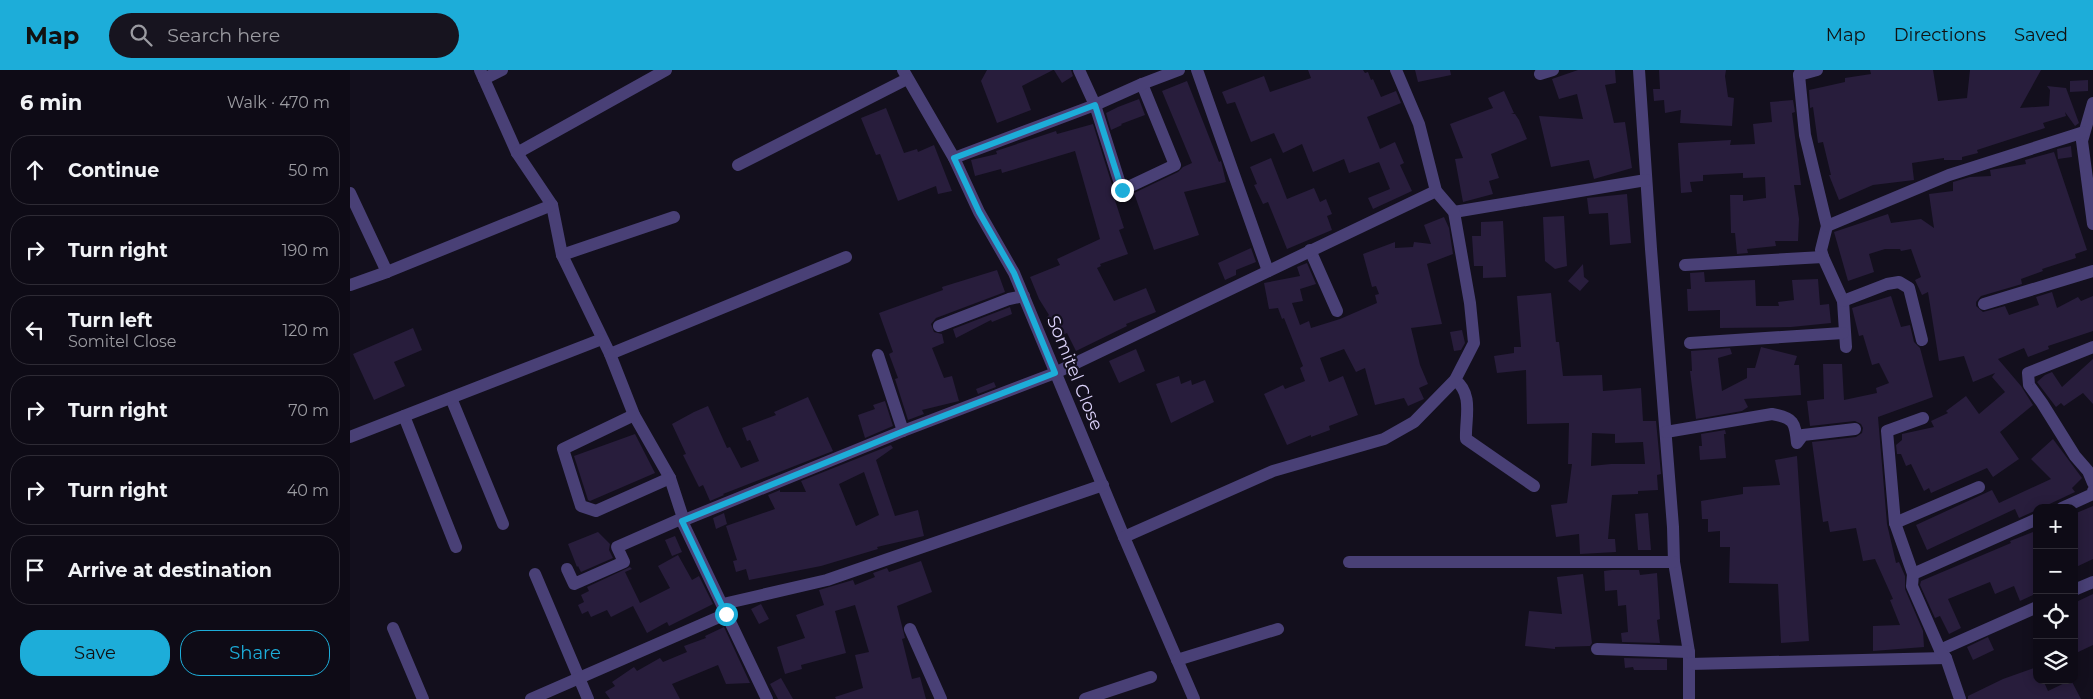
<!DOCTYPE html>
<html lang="en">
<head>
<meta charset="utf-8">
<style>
	body { margin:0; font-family:Montserrat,sans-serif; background:#17141f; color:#f1f3f6 }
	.controls { position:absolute; right:15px; bottom:15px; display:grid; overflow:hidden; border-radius:10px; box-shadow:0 2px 12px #0003 }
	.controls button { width:45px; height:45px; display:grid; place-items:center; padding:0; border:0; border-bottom:1px solid #2e2b35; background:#0e0b16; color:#f1f3f6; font:25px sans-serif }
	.stop { position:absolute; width:15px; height:15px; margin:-11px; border:4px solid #1dadd9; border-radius:50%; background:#fff }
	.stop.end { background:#1dadd9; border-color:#fff; box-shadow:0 1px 5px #0008 }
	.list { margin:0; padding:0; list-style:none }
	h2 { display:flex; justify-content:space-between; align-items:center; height:65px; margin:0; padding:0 20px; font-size:21px }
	h2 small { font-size:16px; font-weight:400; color:#9b9ba1 }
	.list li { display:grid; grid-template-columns:32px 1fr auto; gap:15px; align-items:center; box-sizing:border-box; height:70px; margin:0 10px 10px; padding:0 10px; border:1px solid #2e2b35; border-radius:20px }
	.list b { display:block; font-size:19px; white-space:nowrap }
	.list p { margin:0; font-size:16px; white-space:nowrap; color:#9b9ba1 }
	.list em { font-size:16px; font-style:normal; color:#9b9ba1 }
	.actions { display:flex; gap:10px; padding:15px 20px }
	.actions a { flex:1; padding:11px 0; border:1px solid #1dadd9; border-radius:20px; text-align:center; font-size:18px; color:#1dadd9 }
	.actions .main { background:#1dadd9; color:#111 }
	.icon { flex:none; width:28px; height:28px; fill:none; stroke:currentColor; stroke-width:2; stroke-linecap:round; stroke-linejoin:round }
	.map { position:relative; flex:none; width:1743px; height:629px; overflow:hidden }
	header { display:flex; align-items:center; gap:30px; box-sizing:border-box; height:70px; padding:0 25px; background:#1dadd9; color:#111 }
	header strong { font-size:24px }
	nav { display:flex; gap:28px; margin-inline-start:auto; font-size:18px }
	.search { width:350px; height:45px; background:#17141f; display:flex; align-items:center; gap:12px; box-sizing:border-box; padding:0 18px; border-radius:28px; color:#9b9ba1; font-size:19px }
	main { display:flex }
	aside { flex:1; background:#0e0b16 }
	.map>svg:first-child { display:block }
</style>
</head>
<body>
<header>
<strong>Map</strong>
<div class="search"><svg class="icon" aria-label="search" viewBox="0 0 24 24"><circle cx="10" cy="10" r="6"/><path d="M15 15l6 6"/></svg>Search here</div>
<nav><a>Map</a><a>Directions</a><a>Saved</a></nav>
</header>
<main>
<aside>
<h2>6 min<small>Walk · 470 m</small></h2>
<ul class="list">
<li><svg class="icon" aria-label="ahead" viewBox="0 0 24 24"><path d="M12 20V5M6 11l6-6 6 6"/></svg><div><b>Continue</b></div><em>50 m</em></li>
<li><svg class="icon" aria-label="right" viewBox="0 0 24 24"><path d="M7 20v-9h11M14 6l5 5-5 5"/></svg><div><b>Turn right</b></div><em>190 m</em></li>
<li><svg class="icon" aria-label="left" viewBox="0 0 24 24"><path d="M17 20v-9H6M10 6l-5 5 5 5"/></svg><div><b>Turn left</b><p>Somitel Close</p></div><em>120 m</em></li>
<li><svg class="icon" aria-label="right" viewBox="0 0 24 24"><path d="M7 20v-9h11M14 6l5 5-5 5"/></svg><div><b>Turn right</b></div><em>70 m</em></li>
<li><svg class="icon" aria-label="right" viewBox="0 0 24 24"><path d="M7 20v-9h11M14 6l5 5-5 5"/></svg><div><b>Turn right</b></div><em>40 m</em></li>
<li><svg class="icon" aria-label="arrive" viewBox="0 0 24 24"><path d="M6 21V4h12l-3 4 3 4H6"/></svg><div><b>Arrive at destination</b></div></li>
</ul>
<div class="actions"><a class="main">Save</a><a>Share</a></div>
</aside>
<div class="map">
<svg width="1743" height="629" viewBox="0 0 1743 629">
	<rect width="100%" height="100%" fill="#130f1d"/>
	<!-- building -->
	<g fill="#281d3c" fill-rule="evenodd">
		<path d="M637,0H703L672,16L681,40L647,53L631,11Z"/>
		<path d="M704,0H721L723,6L712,13Z"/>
		<path d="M958,0H1013L1015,3L1018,2L1021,10L1023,9L1031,27L1046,21L1051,33L1017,47L1030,79L1045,72L1054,93L1050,95L1062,121L1023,139L1018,128L1040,119L1029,92L999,103L994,89L963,102L952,74L933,83L924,63L901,72L885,32L877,34L872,22L914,6L920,22L961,8Z"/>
		<path d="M1065,0H1100L1101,5L1068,12Z"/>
		<path d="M1228,0H1265L1266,13L1255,15L1264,53L1275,52L1282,98L1244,109L1239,90L1201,97L1189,46L1233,49L1227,24L1209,29L1202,9Z"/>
		<path d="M1309,0H1376L1375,6L1378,27L1384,28L1382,56L1330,53L1331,40L1315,43L1314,30L1304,31L1303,19H1310Z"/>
		<path d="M1520,0H1583L1588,31L1617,28L1620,0H1691L1670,38L1699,36L1700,20L1697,16L1716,18L1729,53L1725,56L1715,42L1716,46L1693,53L1695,58L1627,80L1628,83L1612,87V90H1594V88L1562,93L1564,110L1523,115L1489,130L1479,105H1481L1473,72L1468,73L1463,37L1460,38L1459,20L1495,12V8L1521,4Z"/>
		<path d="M1738,10V21L1720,22V11Z"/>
		<path d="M837,11L869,92L871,91L876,112L834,122L849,165L804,180L784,123L828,102L833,97L842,93L812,21Z"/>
		<path d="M1154,21L1164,43L1161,44H1165L1169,50L1177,69L1141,84L1149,108L1139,111L1143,124L1113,132L1105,89L1113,88L1100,54L1143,38L1138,28Z"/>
		<path d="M789,29L795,45L771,54L772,55L761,60L756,43L768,37Z"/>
		<path d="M1443,30L1445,42L1442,43L1451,115H1444L1449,149L1448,171H1425L1426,176L1397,179L1398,183L1387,184L1385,163H1381L1380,125H1393V131L1416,128L1415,107L1393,108V103L1353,105V111L1340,112L1342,122L1331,123L1328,73L1381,70L1380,75L1405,74L1403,54L1422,52L1420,32Z"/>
		<path d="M536,38L554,83L567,79L568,82L584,75L602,121L588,124L586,116L548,131L530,84L526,85L511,48Z"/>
		<path d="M743,54L764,121H762L774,158L769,160L778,184L750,194L751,196L747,198L764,231L796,218L806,242L776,254L777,256L726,281L717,263L710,266L696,248L699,245L689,229L680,207L710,195L707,189L750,169L725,81L652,103L651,99L625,106L621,90L647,84L646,81L706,61L707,64Z"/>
		<path d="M1721,76L1722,87L1708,89L1707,79Z"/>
		<path d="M1704,82L1737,180L1725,184L1726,188L1692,199L1693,201L1671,209L1672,214L1631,226L1626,232V236L1633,242L1655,236L1659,245L1689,235L1686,227L1702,222L1707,238L1728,227L1731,231L1743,226V261L1698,276L1699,279L1678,287L1674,278L1648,289L1671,316L1683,335L1650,362L1669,389L1643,407L1637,398L1581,423L1579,418L1574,421L1561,394L1556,396L1551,384H1547L1546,375L1552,370V364L1584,357L1581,351L1598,343L1596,341L1616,326L1629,344L1655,322L1642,307L1645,303L1623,312L1614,286L1589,291L1578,222L1572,225L1565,210L1571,207L1561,179L1551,181L1550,179H1535L1519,184L1524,202L1498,211L1484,162L1538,144L1541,153L1571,149L1584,158L1579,124L1603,121V112L1620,107L1641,106L1640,100L1676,94L1675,90Z"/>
		<path d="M921,88L937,129L964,118L970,132L976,129L982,144L977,146L982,160L937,179L918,132L913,134L904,115L907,114L900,97Z"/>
		<path d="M1277,124L1281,173L1260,175L1258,143L1239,144L1237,128Z"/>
		<path d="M1214,146L1217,196L1205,199L1195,191L1193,147Z"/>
		<path d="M1094,147L1099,158L1103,184L1077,194L1092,254L1061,258L1070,295L1078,314L1069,318L1074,329L1058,336L1054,328L1025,335L1015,298L1006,302L994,279L970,288L979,312L993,306L1008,345L979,356L980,360L961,367V365L937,375L914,324L933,315L935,319L955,311L950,298L953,296L934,248L932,249L928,238L919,239L914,213L950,206L947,197L957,193L966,214L950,219L953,231L942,233L950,255L959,251L961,258L990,249L1027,233L1025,225L1029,224L1026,216L1022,217L1013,184L1045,172V178L1063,177L1064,172L1081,174L1074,155Z"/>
		<path d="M1153,151L1156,207L1133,208V196H1124L1122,166H1131V152Z"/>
		<path d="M901,178L906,192L886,200V205L875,210L868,193Z"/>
		<path d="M1233,194L1234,207L1239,211L1230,221L1218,211Z"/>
		<path d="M647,200L655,222L586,248L581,254L584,262L592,264L594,273L582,278L594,308L602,306L609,331L572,340L574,344L558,350L545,309L548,308L539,284L543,282L529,243L593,220L592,217Z"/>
		<path d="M1354,202L1355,212L1405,210L1406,236H1429L1428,232L1444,230L1442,210L1468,209L1470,235L1479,234L1481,253L1441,257L1370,258V240L1338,241L1337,219H1341L1340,203Z"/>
		<path d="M1201,223L1206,272H1209L1213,306L1252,305L1253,321L1291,318L1293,351H1306L1311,404L1307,405L1308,420L1288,421V424L1262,425L1258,469H1265L1266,482L1230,484L1229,464L1206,467L1201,435L1217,433L1222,394H1218L1219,353L1177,354L1176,300L1147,303L1144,286L1164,283V277H1171L1167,226ZM1242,363L1265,364V373L1293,372L1295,394H1261L1241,396Z"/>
		<path d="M1541,226L1551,257L1560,255L1564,272L1570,278L1583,327L1528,347L1537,454L1546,493L1549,492L1555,506V519L1573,561L1574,577L1523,581V556L1550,555L1540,530L1543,529L1525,489L1513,491L1506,458L1480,462L1478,451L1473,452L1462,372L1506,367L1512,363L1513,358L1511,354L1505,351L1460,356L1457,331L1474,329L1473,294H1492L1494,330L1527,323L1526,318L1539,313L1529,293L1522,295L1513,265L1509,266L1502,238Z"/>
		<path d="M660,237L662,244L642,252L641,250L606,268L603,259Z"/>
		<path d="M63,258L72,280L44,292L55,316L24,330L3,284Z"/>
		<path d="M1112,260L1115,273L1111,280L1104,281L1100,262Z"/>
		<path d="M1411,277L1447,286L1444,295H1449L1451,325L1394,329L1398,337L1392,341L1346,349L1340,301H1342L1341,281L1380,278L1382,284L1368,288L1372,321L1397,308V298H1405Z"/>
		<path d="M786,279L795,301L769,313L759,291Z"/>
		<path d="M1743,289V334L1733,323L1714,336L1711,333L1706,337L1687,312L1695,305L1702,302L1712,317Z"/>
		<path d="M829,306L831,314L841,310L842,315L855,310L864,332L821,353L806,314Z"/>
		<path d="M644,312L646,317L628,324L626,319Z"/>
		<path d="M458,327L483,381L373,424L374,425L360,431L353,415L349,417L333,385L336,384L322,354L344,342L358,336L377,378L380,377L391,398L409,391L400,370L397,371L392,358L426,345L424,342Z"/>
		<path d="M535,331L543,356L515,368L508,345L525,339L523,335Z"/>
		<path d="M1375,360L1376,364H1374L1376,388L1350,390L1349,376H1352L1351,364Z"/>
		<path d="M285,364L305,403L240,431L238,430L224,386Z"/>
		<path d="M1703,369L1732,408L1722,418L1725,422L1691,438H1687V440L1669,448L1665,439L1577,480L1566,455L1642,420L1649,433L1701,409L1681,389Z"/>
		<path d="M541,375L543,378L526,390L545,446L568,440L574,466L527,477L528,479L471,496L399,510L396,499L386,502L383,491L387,490L376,456L425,439L418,425L430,420V422H456L451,411ZM514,402L529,445L506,456L489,414Z"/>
		<path d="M1447,386L1459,571L1431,573L1428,514L1379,513L1380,477H1370V461L1358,462V449H1352L1351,431L1393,424V417L1430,415L1425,390Z"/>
		<path d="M1743,436V489L1724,498V444Z"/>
		<path d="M374,443L377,454L366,459L363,448Z"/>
		<path d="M1298,443L1301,480H1288L1285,444Z"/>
		<path d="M248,462L260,474L259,480L263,488L231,502L228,496L227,497L218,474Z"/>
		<path d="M1683,462L1687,470V523L1670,531L1664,516L1645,524L1640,512L1598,529L1611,558L1599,564L1590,546L1585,548L1570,515L1571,511L1661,473L1660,471Z"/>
		<path d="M325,466L332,482L322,486L315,470Z"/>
		<path d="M328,485L342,510L349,506L363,534L319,556L317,552L297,563L283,536L261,547L257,540L241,547L238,541L232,544L228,535L234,532L231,525L239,521L237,517L280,497L282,499L275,502L290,533L320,518L308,496Z"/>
		<path d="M571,491L582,522L547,536L555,568L552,569L562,609L570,607L576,629H486L485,627L513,618L505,585L519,582L505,535L485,541L496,583L451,595L452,599L435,604L427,577L455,568L446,545L474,535L469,520L503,510L505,515L525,507L523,503L537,498L539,502Z"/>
		<path d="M1262,500H1289L1290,505L1307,503L1310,549L1307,550L1310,573L1272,572L1271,563L1278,562L1276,535L1268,536L1267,520L1255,521L1254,501Z"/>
		<path d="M1233,504L1242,573L1240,576L1205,577V579L1175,576L1179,541L1212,544L1207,507Z"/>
		<path d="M1743,524V575L1724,584V533Z"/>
		<path d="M411,534L419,549L409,554L401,539Z"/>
		<path d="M374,557L400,613L376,614L368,595L322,614L330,629H260L255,622L265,616L262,612L284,597L287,601L310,588L313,592L337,582L334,576L356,568L355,566Z"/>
		<path d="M1638,567L1644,580L1623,590L1617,577Z"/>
		<path d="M1274,588L1317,589V600H1284L1283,597L1275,598Z"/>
		<path d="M1687,597V610H1693L1698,621L1721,610L1731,629H1618V626L1653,609Z"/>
		<path d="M431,608L443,629H428L420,614Z"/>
	</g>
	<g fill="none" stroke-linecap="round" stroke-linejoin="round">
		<!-- minor -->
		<g stroke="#494076" stroke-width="12">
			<path d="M130,0L167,83L202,135L212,185L260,284L284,345L320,408L333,448L332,451L417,629"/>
			<path d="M553,0L604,88L629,142L664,203L774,467L844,629"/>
			<path d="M729,0L745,35L772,120L825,95L792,14"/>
			<path d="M847,0L918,201"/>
			<path d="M1289,0L1301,179L1323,457L1324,492L1339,582V629"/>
			<path d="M1451,0L1449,5L1455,65L1477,156L1471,180L1473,187L1493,231L1496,277"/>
			<path d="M1190,4L1203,0"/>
			<path d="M1449,5L1467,0"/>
			<path d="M134,9L152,0"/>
			<path d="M1743,33L1732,71L1743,154"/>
			<path d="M167,83L316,0"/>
			<path d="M604,88L745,35L792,14L829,0"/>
			<path d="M388,95L557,9"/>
			<path d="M0,123L37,202"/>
			<path d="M1104,142L1296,110"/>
			<path d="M1477,156L1599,105L1734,62"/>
			<path d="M960,180L987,241"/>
			<path d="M212,185L324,147"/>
			<path d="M1335,195L1473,187"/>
			<path d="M0,215L37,202L202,135"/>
			<path d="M1493,231L1537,214L1549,212L1559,218L1572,270"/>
			<path d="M1634,234L1743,201"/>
			<path d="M589,256L659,229L674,226"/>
			<path d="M1340,273L1493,263"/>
			<path d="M1743,277L1678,303L1679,315L1692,333L1725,386L1738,401L1743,413"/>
			<path d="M260,284L496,187"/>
			<path d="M528,285L553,361"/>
			<path d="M1105,310C1124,324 1115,349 1116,369L1184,416"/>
			<path d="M101,328L153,454"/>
			<path d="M284,345L213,379L231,436L246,441L320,408"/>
			<path d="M54,346L106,477"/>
			<path d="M1316,362L1422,344C1444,348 1445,352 1447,373L1453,365L1505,359"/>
			<path d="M0,367L252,269"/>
			<path d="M1712,438L1743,424V421"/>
			<path d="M332,451L553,361L705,303L1086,121"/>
			<path d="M1545,453L1629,417"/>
			<path d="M774,467L923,401L1034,369L1064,352L1105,310L1124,273L1120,233L1104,142L1086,121L1069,54L1046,0"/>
			<path d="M999,492H1324"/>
			<path d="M217,499L224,514L274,492L267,477L333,448"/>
			<path d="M185,504L238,629"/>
			<path d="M1563,504L1545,453L1537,361L1573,348"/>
			<path d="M1724,520L1743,512"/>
			<path d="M373,534L477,510L753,415"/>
			<path d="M43,558L73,629"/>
			<path d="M560,559L591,629"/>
			<path d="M1247,579L1339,582"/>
			<path d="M1590,580L1687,537"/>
			<path d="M827,590L928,559"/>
			<path d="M1339,594L1596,588"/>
			<path d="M181,629L376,544"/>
			<path d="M735,629L801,607"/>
			<path d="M1610,629L1596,588L1590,580L1562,516L1563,504L1687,449"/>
		</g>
	</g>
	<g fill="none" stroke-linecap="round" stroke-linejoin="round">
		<!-- route -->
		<path stroke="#1dadd9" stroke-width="6" d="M376,544L332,451L554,361L705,303L664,203L629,142L604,88L745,35L772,120"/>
	</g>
	<g text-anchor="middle" stroke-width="4.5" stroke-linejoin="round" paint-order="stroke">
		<!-- street labels -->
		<g font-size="18" fill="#dbd1f9" stroke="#130f1d">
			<text transform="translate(725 303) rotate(68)" y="6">Somitel Close</text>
		</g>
	</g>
</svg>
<div class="controls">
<button>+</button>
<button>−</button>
<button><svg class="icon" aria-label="locate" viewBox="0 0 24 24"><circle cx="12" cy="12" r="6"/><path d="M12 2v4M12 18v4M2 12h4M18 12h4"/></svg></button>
<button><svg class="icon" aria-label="layers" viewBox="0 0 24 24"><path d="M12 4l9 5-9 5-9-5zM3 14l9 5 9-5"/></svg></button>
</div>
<div class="stop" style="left:376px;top:544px"></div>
<div class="stop end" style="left:772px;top:120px"></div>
</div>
</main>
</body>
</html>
